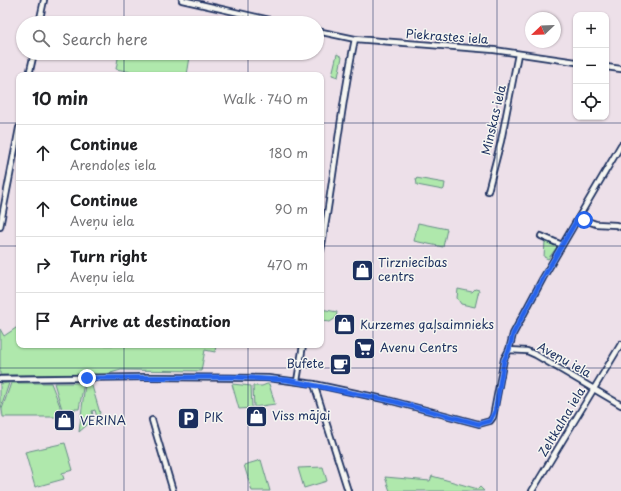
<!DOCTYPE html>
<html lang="en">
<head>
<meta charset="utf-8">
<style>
	body { margin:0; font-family:"Playpen Sans",sans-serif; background:#f2f2f2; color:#202124 }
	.controls { position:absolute; right:12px; top:12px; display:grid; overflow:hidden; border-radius:8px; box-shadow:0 1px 3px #0004 }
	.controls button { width:36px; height:36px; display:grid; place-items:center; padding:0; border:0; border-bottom:1px solid #e0e0e0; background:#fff; color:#202124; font:20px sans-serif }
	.compass { position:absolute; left:525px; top:12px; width:36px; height:36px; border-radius:50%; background:#fff; box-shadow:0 1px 3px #0004; rotate:247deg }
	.stop { position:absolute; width:12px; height:12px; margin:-9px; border:3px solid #2563eb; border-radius:50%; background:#fff }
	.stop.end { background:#2563eb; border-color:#fff; box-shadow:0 1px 4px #0008 }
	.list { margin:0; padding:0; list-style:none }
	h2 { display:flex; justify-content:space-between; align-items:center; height:52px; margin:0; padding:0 16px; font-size:17px }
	h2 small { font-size:13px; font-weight:400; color:#757577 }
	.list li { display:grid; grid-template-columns:26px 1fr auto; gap:12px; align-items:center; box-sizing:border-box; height:56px; padding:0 16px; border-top:1px solid #e0e0e0 }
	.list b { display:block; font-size:15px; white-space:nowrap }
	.list p { margin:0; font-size:13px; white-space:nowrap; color:#757577 }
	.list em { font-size:13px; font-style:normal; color:#757577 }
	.icon { flex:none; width:22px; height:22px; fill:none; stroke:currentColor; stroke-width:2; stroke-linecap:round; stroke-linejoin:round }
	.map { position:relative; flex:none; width:621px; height:491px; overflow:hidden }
	.search { position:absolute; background:#fff; box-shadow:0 1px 3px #0004; left:16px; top:16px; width:308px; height:44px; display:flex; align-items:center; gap:10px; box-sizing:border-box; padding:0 14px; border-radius:22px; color:#757577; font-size:15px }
	.panel { position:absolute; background:#fff; box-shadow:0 1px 3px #0004; left:16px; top:72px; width:308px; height:276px; border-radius:8px }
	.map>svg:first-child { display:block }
</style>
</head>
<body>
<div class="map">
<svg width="621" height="491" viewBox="0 0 621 491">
	<rect width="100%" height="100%" fill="#ede0e9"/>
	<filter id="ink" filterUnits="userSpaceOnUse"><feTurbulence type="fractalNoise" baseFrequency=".025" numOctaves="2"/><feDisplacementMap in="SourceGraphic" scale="8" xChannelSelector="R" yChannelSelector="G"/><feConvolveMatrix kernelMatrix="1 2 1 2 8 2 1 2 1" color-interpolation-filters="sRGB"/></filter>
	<g filter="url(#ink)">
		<!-- green -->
		<g fill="#afe8ac" stroke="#658c85">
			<path d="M119,53H188L190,57L187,75H147L116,69Z"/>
			<path d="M337,54L342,57L338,77L332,75Z"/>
			<path d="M416,178L445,183L444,189L443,190L417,185Z"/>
			<path d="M418,223L447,229L443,247L414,241Z"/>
			<path d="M545,241L557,247L548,259L544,257Z"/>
			<path d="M458,289L472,292L475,289L479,290L475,307L461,304L457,298Z"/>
			<path d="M321,309L337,312L336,318L330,322L321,321Z"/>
			<path d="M19,326V345H216L215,352L205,350L201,371L121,370L107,374L0,375V329L4,336Z"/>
			<path d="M9,383L0,411V415V384Z"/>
			<path d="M11,383H51L60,406V417H3L2,409Z"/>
			<path d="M84,383L79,409H62L54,383Z"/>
			<path d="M85,384H91L92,386L100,413L97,417L95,410L92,411L94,419L79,432Z"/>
			<path d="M232,384L251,386L252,408L239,409Z"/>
			<path d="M267,384H269L275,404L254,407L253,386H262Z"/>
			<path d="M65,443L73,470L62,473L64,479L35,487L25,452Z"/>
			<path d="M261,460L270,491H252L244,465Z"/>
			<path d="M323,467L327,481L304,488L298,468Z"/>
			<path d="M432,476L478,489L480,487L484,491H390L385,477L430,481Z"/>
		</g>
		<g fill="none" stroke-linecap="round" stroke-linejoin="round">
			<defs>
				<g id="minor">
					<path d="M182,0L283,23"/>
					<path d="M39,23L44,0"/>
					<path d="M317,31L355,39L494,50L576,62"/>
					<path d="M606,67L621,69"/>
					<path d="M29,75L34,53"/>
					<path d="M488,191L501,141L518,54"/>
					<path d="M579,218L596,224L616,225L621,227"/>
					<path d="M0,227L19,128"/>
					<path d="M541,236L562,245"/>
					<path d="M321,250C334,180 340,109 355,39"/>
					<path d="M509,350L513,334L543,278L621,145"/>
					<path d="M0,379L148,377L268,378L314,384L388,400L479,424L490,421L493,417L504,359L509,350L527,351L536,355L621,405"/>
					<path d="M297,381L303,345"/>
					<path d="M314,384L348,491"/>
					<path d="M152,420L173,491"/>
					<path d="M532,491L621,344"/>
				</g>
			</defs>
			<!-- minor casing -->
			<use href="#minor" stroke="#1b2f5e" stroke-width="8"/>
			<!-- minor -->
			<use href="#minor" stroke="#f6f6f2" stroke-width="4.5"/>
		</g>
	</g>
	<g fill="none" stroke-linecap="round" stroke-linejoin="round" filter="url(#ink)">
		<!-- route -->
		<path stroke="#2563eb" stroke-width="5" d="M87,378L231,377L287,380L388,400L479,424L490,421L495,411L504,360L509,350L513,334L543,278L578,218L584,220"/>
	</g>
	<!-- grid -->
	<path fill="none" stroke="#1b2f5e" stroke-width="1" stroke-opacity="0.55" d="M124,0V23M248,0V23M373,0V491M497,0V491M124,53V75M248,53V75M0,123H19M321,123H621M0,246H19M321,246H621M124,345V491M248,345V491M0,368H621"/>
	<!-- icons -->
	<defs>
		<symbol id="shop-square" viewBox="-11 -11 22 22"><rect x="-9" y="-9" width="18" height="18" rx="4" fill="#1b2f5e" stroke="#f6f6f2"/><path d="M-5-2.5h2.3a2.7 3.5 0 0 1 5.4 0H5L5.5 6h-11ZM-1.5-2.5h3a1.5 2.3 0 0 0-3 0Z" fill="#fff"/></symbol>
		<symbol id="supermarket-square" viewBox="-11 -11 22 22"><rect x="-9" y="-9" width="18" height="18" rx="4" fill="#1b2f5e" stroke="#f6f6f2"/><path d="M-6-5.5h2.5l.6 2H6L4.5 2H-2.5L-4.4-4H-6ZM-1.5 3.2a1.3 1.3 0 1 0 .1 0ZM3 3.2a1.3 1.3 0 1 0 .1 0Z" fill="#fff"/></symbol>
		<symbol id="cafe-square" viewBox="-11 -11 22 22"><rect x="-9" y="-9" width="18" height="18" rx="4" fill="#1b2f5e" stroke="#f6f6f2"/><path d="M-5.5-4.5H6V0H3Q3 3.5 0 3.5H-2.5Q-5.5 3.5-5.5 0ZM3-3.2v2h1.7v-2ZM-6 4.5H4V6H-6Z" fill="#fff"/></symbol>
		<symbol id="parking-square" viewBox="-11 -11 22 22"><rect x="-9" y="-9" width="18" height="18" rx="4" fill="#1b2f5e" stroke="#f6f6f2"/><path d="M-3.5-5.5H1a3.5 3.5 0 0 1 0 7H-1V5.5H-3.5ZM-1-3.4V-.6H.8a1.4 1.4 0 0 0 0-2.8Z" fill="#fff"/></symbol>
	</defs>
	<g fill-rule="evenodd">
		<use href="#shop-square" x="350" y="258" width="25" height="25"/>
		<use href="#shop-square" x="332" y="312" width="25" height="25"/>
		<use href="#supermarket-square" x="352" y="336" width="25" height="25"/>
		<use href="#cafe-square" x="328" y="352" width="25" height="25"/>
		<use href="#shop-square" x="244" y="404" width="25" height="25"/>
		<use href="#parking-square" x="176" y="406" width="25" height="25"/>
		<use href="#shop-square" x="52" y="408" width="25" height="25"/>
	</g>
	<g text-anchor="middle" stroke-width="3" stroke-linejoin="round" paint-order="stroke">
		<!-- street labels -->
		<g font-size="12" fill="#1b2f5e" stroke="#f6f6f2">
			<text transform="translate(447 37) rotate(4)" y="4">Piekrastes iela</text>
			<text transform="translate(494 120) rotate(-77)" y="4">Minskas iela</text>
			<text transform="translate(564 360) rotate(29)" y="4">Aveņu iela</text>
			<text transform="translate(562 422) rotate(-59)" y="4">Zeltkalna iela</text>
		</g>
		<!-- poi labels -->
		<g font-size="12" fill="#1b2f5e" stroke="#f6f6f2" text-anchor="start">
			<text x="378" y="267">Tirzniecības<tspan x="378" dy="14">centrs</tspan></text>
			<text x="360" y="329">Kurzemes gaļsaimnieks</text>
			<text x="380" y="352">Avenu Centrs</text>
			<text x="324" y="368" text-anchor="end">Bufete</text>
			<text x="272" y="420">Viss mājai</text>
			<text x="204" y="422">PIK</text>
			<text x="80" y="425">VERINA</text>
		</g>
	</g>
</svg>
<div class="controls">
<button>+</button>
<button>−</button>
<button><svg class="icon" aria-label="locate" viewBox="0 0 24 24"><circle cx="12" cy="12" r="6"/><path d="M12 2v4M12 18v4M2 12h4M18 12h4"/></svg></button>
</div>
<svg class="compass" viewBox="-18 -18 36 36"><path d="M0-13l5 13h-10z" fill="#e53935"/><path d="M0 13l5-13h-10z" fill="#757577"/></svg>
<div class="stop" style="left:584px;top:220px"></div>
<div class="stop end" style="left:87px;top:378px"></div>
<div class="search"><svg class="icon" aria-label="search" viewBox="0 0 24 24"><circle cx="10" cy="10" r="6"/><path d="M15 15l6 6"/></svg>Search here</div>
<section class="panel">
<h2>10 min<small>Walk · 740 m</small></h2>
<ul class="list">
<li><svg class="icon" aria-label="ahead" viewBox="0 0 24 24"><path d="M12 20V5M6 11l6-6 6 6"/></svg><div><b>Continue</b><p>Arendoles iela</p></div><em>180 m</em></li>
<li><svg class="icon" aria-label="ahead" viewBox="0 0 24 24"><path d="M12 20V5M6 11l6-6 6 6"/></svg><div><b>Continue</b><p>Aveņu iela</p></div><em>90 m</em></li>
<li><svg class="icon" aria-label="right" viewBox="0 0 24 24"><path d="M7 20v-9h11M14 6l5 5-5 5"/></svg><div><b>Turn right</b><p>Aveņu iela</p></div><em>470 m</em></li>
<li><svg class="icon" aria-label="arrive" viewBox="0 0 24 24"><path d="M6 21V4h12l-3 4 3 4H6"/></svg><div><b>Arrive at destination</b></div></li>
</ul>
</section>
</div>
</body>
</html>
